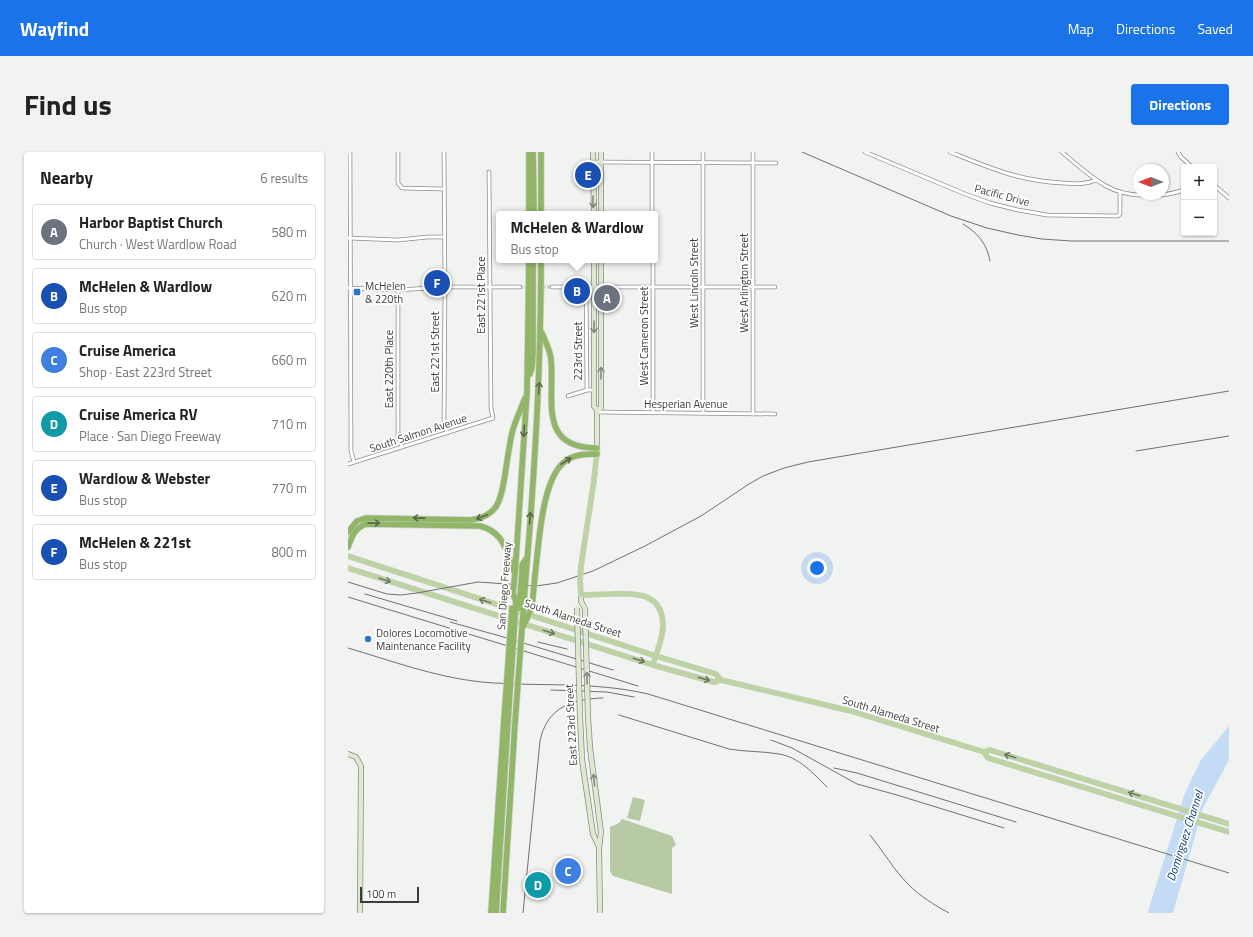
<!DOCTYPE html>
<html lang="en">
<head>
<meta charset="utf-8">
<style>
	body { margin:0; font-family:"Titillium Web",sans-serif; background:#f2f2f2; color:#222 }
	.controls { position:absolute; right:12px; top:12px; display:grid; overflow:hidden; border-radius:4px; box-shadow:0 1px 3px #0004 }
	.controls button { width:36px; height:36px; display:grid; place-items:center; padding:0; border:0; border-bottom:1px solid #e0e0e0; background:#fff; color:#222; font:20px sans-serif }
	.compass { position:absolute; left:785px; top:12px; width:36px; height:36px; border-radius:50%; background:#fff; box-shadow:0 1px 3px #0004; rotate:270deg }
	.scale { position:absolute; left:12px; bottom:10px; width:59px; box-sizing:border-box; padding-left:4px; border:2px solid #3c3c3b; border-top:0; font-size:11px; line-height:14px; white-space:nowrap; color:#3c3c3b; -webkit-text-stroke:3px #fff; paint-order:stroke }
	.you { position:absolute; left:469px; top:416px; width:14px; height:14px; margin:-10px; border:3px solid #fff; border-radius:50%; background:#1a73e8; box-shadow:0 0 0 6px #1a73e833 }
	.badge { display:grid; place-items:center; width:26px; height:26px; border-radius:50%; background:#1a73e8; color:#fff; font-size:13px; font-weight:700 }
	.pin { position:absolute; translate:-50% -50%; border:2px solid #fff; box-shadow:0 1px 4px #0006 }
	.popup { position:absolute; left:148px; top:59px; width:162px; height:52px; box-sizing:border-box; display:grid; place-content:center; border-radius:4px; background:#fff; filter:drop-shadow(0 1px 3px #0005); font-size:13px; white-space:nowrap; color:#767676 }
	.popup b { font-size:15px; color:#222 }
	.popup::after { content:''; position:absolute; left:50%; top:100%; margin-left:-8px; border:8px solid transparent; border-top-color:#fff }
	.list { margin:0; padding:0; list-style:none }
	h2 { display:flex; justify-content:space-between; align-items:center; height:52px; margin:0; padding:0 16px; font-size:17px }
	h2 small { font-size:13px; font-weight:400; color:#767676 }
	.list li { display:grid; grid-template-columns:26px 1fr auto; gap:12px; align-items:center; box-sizing:border-box; height:56px; margin:0 8px 8px; padding:0 8px; border:1px solid #e0e0e0; border-radius:4px }
	.list b { display:block; font-size:15px; white-space:nowrap }
	.list p { margin:0; font-size:13px; white-space:nowrap; color:#767676 }
	.list em { font-size:13px; font-style:normal; color:#767676 }
	.map { position:relative; flex:none; width:881px; height:761px; overflow:hidden; border-radius:4px }
	header { display:flex; align-items:center; gap:24px; box-sizing:border-box; height:56px; padding:0 20px; background:#1a73e8; color:#fff }
	header strong { font-size:19px }
	nav { display:flex; gap:22px; margin-inline-start:auto; font-size:14px }
	.intro { display:flex; align-items:center; justify-content:space-between; box-sizing:border-box; height:96px; padding:0 24px }
	h1 { margin:0; font-size:28px }
	.button { padding:10px 18px; border-radius:4px; background:#1a73e8; color:#fff; font-size:14px; font-weight:700 }
	main { display:flex; gap:24px; padding:0 24px }
	aside { flex:1; background:#fff; border-radius:4px; box-shadow:0 1px 3px #0004 }
	.map>svg:first-child { display:block }
</style>
</head>
<body>
<header>
<strong>Wayfind</strong>
<nav><a>Map</a><a>Directions</a><a>Saved</a></nav>
</header>
<div class="intro"><h1>Find us</h1><a class="button">Directions</a></div>
<main>
<aside>
<h2>Nearby<small>6 results</small></h2>
<ul class="list">
<li><span class="badge" style="background:#6b7280">A</span><div><b>Harbor Baptist Church</b><p>Church · West Wardlow Road</p></div><em>580 m</em></li>
<li><span class="badge" style="background:#1a4fb4">B</span><div><b>McHelen &amp; Wardlow</b><p>Bus stop</p></div><em>620 m</em></li>
<li><span class="badge" style="background:#3f7fe0">C</span><div><b>Cruise America</b><p>Shop · East 223rd Street</p></div><em>660 m</em></li>
<li><span class="badge" style="background:#0f9aa8">D</span><div><b>Cruise America RV</b><p>Place · San Diego Freeway</p></div><em>710 m</em></li>
<li><span class="badge" style="background:#1a4fb4">E</span><div><b>Wardlow &amp; Webster</b><p>Bus stop</p></div><em>770 m</em></li>
<li><span class="badge" style="background:#1a4fb4">F</span><div><b>McHelen &amp; 221st</b><p>Bus stop</p></div><em>800 m</em></li>
</ul>
</aside>
<div class="map">
<svg width="881" height="761" viewBox="0 0 881 761">
	<rect width="100%" height="100%" fill="#f1f3f0"/>
	<!-- green -->
	<g fill="#b7c9a5">
		<path d="M285,645L297,648L292,669L279,666Z"/>
		<path d="M274,667L324,684L328,693L324,696V742L265,724L262,719V675L271,671Z"/>
	</g>
	<!-- water -->
	<path fill="#c4dbf6" d="M881,574V608L855,656L825,761H800L801,756L836,644L843,628L853,608Z"/>
	<g fill="none" stroke-linecap="round" stroke-linejoin="round">
		<!-- street-tunnel -->
		<path stroke="#cdcecc" stroke-width="3" stroke-dasharray="3 1.5" stroke-linecap="butt" d="M172,135H204"/>
		<defs>
			<g id="street">
				<path d="M2,0L3,299L6,310"/>
				<path d="M50,0V31L54,36L95,37"/>
				<path d="M96,0L97,135L96,269L99,281"/>
				<path d="M304,0V62"/>
				<path d="M517,0L617,42L642,51L670,58L699,63L770,64L772,62V40"/>
				<path d="M602,0C642,16 671,29 715,31C726,32 737,33 748,28"/>
				<path d="M714,0C728,12 742,25 758,34C779,46 813,46 836,38"/>
				<path d="M830,0L833,5L844,15"/>
				<path d="M245,10L428,11"/>
				<path d="M866,33L881,46"/>
				<path d="M0,86L50,88L80,85H96"/>
				<path d="M305,108V261"/>
				<path d="M204,135H427"/>
				<path d="M238,135L239,238"/>
				<path d="M0,136L50,138L97,135H172"/>
				<path d="M50,138V284L54,295"/>
				<path d="M220,244L239,238H246"/>
				<path d="M249,260L427,262"/>
				<path d="M355,261V0"/>
				<path d="M405,262V0"/>
				<path d="M0,312L145,266L143,256L141,20"/>
			</g>
			<g id="secondary">
				<path d="M245,0L246,62"/>
				<path d="M253,0V62"/>
				<path d="M246,108V254L249,258V296"/>
				<path d="M249,258L253,256V108"/>
				<path d="M233,443V449L237,457"/>
				<path d="M232,565L234,608L245,682L251,695"/>
				<path d="M240,565L242,596L253,680L251,696L252,761"/>
				<path d="M0,602L8,605L13,614L12,761"/>
			</g>
			<g id="primary">
				<path d="M0,404L308,504L368,522L373,528"/>
				<path d="M233,414L246,328L249,299"/>
				<path d="M0,416L305,513L366,530L373,528L503,559L636,600L640,606L881,680"/>
				<path d="M232,428L233,443C243,443 254,442 264,442C289,441 315,441 315,474C315,487 308,501 305,513"/>
				<path d="M636,600L642,598L881,672"/>
			</g>
			<g id="highway">
				<path d="M181,0V62"/>
				<path d="M185,0L186,62"/>
				<path d="M193,0V62"/>
				<path d="M194,181C197,189 202,198 203,207C207,247 189,296 249,296"/>
				<path d="M182,222L184,215L185,200V108"/>
				<path d="M0,380L9,369L18,366L123,368C151,364 153,347 157,323C159,309 161,295 164,281C167,269 173,257 177,246"/>
				<path d="M0,395C4,384 7,376 18,372L132,374C156,380 158,399 166,419"/>
				<path d="M167,422L179,240L181,108"/>
				<path d="M174,422V413L178,407"/>
				<path d="M178,422C187,318 193,213 193,108"/>
				<path d="M187,423C191,394 193,324 219,308C228,302 239,302 249,302"/>
				<path d="M143,761L156,568"/>
				<path d="M148,761L160,569"/>
				<path d="M155,761L167,571"/>
			</g>
		</defs>
		<!-- street casing -->
		<use href="#street" stroke="#8b8c8a" stroke-width="4.5"/>
		<!-- secondary casing -->
		<use href="#secondary" stroke="#8b8c8a" stroke-width="6"/>
		<!-- primary casing -->
		<use href="#primary" stroke="#d0d0d0" stroke-width="6"/>
		<!-- highway casing -->
		<use href="#highway" stroke="#d0d0d0" stroke-width="7"/>
		<!-- street -->
		<use href="#street" stroke="#fff" stroke-width="3"/>
		<!-- secondary -->
		<use href="#secondary" stroke="#dee9d1" stroke-width="4.5"/>
		<!-- primary -->
		<use href="#primary" stroke="#bed3a4" stroke-width="5"/>
		<!-- highway -->
		<use href="#highway" stroke="#92b667" stroke-width="5.5"/>
		<!-- rail -->
		<g stroke="#717170" stroke-width="1">
			<path d="M454,0L603,64L639,76L670,83L694,87L723,89H881"/>
			<path d="M615,72C630,81 639,92 642,109"/>
			<path d="M788,299L881,284"/>
			<path d="M0,430L39,442L53,443L69,441L130,430L188,434L209,431L245,419L297,394L353,364L401,332L415,324L436,316L460,310L881,239"/>
			<path d="M17,442L109,469"/>
			<path d="M0,445L290,534"/>
			<path d="M102,470L152,484L265,518"/>
			<path d="M190,490L219,497"/>
			<path d="M0,496C44,509 87,525 133,530C189,535 245,529 300,542L881,721"/>
			<path d="M203,538L259,540L286,545"/>
			<path d="M271,563L381,597C398,600 414,599 431,602C451,605 466,622 479,635"/>
			<path d="M423,588L444,596L509,632L549,643L656,676"/>
			<path d="M486,616L509,621L668,670"/>
			<path d="M522,683C535,699 546,718 560,732C572,744 586,753 601,761"/>
			<path d="M175,761L192,589C199,555 224,547 255,546"/>
		</g>
		<defs>
			<g id="secondary-bridge">
				<path d="M229,456L232,565"/>
				<path d="M237,457L240,565"/>
			</g>
			<path id="primary-bridge" d="M232,428L233,414"/>
			<g id="highway-bridge">
				<path d="M171,456L174,422"/>
				<path d="M175,475L184,455L187,423"/>
				<path d="M156,568L164,456"/>
				<path d="M160,569L168,450L165,441L167,422"/>
				<path d="M167,571L178,422"/>
			</g>
		</defs>
		<!-- secondary-bridge casing -->
		<use href="#secondary-bridge" stroke="#8b8c8a" stroke-width="6" stroke-linecap="butt"/>
		<!-- primary-bridge casing -->
		<use href="#primary-bridge" stroke="#d0d0d0" stroke-width="6" stroke-linecap="butt"/>
		<!-- highway-bridge casing -->
		<use href="#highway-bridge" stroke="#d0d0d0" stroke-width="7" stroke-linecap="butt"/>
		<!-- secondary-bridge -->
		<use href="#secondary-bridge" stroke="#dee9d1" stroke-width="4.5"/>
		<!-- primary-bridge -->
		<use href="#primary-bridge" stroke="#bed3a4" stroke-width="5"/>
		<!-- highway-bridge -->
		<use href="#highway-bridge" stroke="#92b667" stroke-width="5.5"/>
	</g>
	<!-- one-way arrows -->
	<defs><path id="oneway-shaft" d="M-6 0H5M1.5-3L5.5 0L1.5 3" fill="none" stroke-width="1.6" stroke-linecap="round" stroke-linejoin="round"/></defs>
	<g stroke="#858a7e">
		<use href="#oneway-shaft" transform="translate(245 50) rotate(90)"/>
		<use href="#oneway-shaft" transform="translate(246 175) rotate(90)"/>
		<use href="#oneway-shaft" transform="translate(253 221) rotate(-90)"/>
		<use href="#oneway-shaft" transform="translate(239 526) rotate(-91)"/>
		<use href="#oneway-shaft" transform="translate(246 628) rotate(-97)"/>
	</g>
	<g stroke="#5a674a">
		<use href="#oneway-shaft" transform="translate(191 236) rotate(-87)"/>
		<use href="#oneway-shaft" transform="translate(176 279) rotate(94)"/>
		<use href="#oneway-shaft" transform="translate(218 309) rotate(-33)"/>
		<use href="#oneway-shaft" transform="translate(134 365) rotate(159)"/>
		<use href="#oneway-shaft" transform="translate(71 366) rotate(-179)"/>
		<use href="#oneway-shaft" transform="translate(182 366) rotate(-86)"/>
		<use href="#oneway-shaft" transform="translate(26 371) rotate(-1)"/>
	</g>
	<g stroke="#707865">
		<use href="#oneway-shaft" transform="translate(37 428) rotate(18)"/>
		<use href="#oneway-shaft" transform="translate(137 449) rotate(-162)"/>
		<use href="#oneway-shaft" transform="translate(201 480) rotate(18)"/>
		<use href="#oneway-shaft" transform="translate(291 508) rotate(18)"/>
		<use href="#oneway-shaft" transform="translate(356 527) rotate(16)"/>
		<use href="#oneway-shaft" transform="translate(662 604) rotate(-163)"/>
		<use href="#oneway-shaft" transform="translate(786 642) rotate(-163)"/>
	</g>
	<!-- markers -->
	<g fill="#2e77c7" stroke="#fff" stroke-width="1.5">
		<rect x="5" y="136" width="8" height="8" rx="2"/>
		<circle cx="20" cy="487" r="4"/>
	</g>
	<g text-anchor="middle" stroke-width="3.5" stroke-linejoin="round" paint-order="stroke">
		<!-- street labels -->
		<g font-size="11" fill="#3c3c3b" stroke="#fff">
			<text transform="translate(654 43) rotate(15)" y="4">Pacific Drive</text>
			<text transform="translate(346 131) rotate(-90)" y="4">West Lincoln Street</text>
			<text transform="translate(396 131) rotate(-90)" y="4">West Arlington Street</text>
			<text transform="translate(133 143) rotate(-90)" y="4">East 221st Place</text>
			<text transform="translate(296 184) rotate(-90)" y="4">West Cameron Street</text>
			<text transform="translate(230 199) rotate(-90)" y="4">223rd Street</text>
			<text transform="translate(87 200) rotate(-90)" y="4">East 221st Street</text>
			<text transform="translate(41 217) rotate(-90)" y="4">East 220th Place</text>
			<text x="338" y="256">Hesperian Avenue</text>
			<text transform="translate(70 281) rotate(-18)" y="4">South Salmon Avenue</text>
			<text transform="translate(156 434) rotate(-86)" y="4">San Diego Freeway</text>
			<text transform="translate(225 466) rotate(18)" y="4">South Alameda Street</text>
			<text transform="translate(543 562) rotate(17)" y="4">South Alameda Street</text>
			<text transform="translate(223 573) rotate(-93)" y="4">East 223rd Street</text>
		</g>
		<!-- poi labels -->
		<g font-size="11" fill="#3c3c3b" stroke="#fff" text-anchor="start">
			<text x="17" y="138">McHelen<tspan x="17" dy="13">&amp; 220th</tspan></text>
			<text x="28" y="485">Dolores Locomotive<tspan x="28" dy="13">Maintenance Facility</tspan></text>
		</g>
		<!-- water labels -->
		<g font-size="12" font-style="italic" fill="#0a3d72" stroke="#fff">
			<text transform="translate(837 684) rotate(-72)" y="4">Dominguez Channel</text>
		</g>
	</g>
</svg>
<div class="controls">
<button>+</button>
<button>−</button>
</div>
<svg class="compass" viewBox="-18 -18 36 36"><path d="M0-13l5 13h-10z" fill="#e53935"/><path d="M0 13l5-13h-10z" fill="#767676"/></svg>
<div class="scale">100 m</div>
<div class="you"></div>
<div class="pin badge" style="left:259px;top:146px;background:#6b7280">A</div>
<div class="pin badge" style="left:229px;top:139px;background:#1a4fb4">B</div>
<div class="popup"><b>McHelen &amp; Wardlow</b>Bus stop</div>
<div class="pin badge" style="left:220px;top:719px;background:#3f7fe0">C</div>
<div class="pin badge" style="left:190px;top:733px;background:#0f9aa8">D</div>
<div class="pin badge" style="left:240px;top:23px;background:#1a4fb4">E</div>
<div class="pin badge" style="left:89px;top:131px;background:#1a4fb4">F</div>
</div>
</main>
</body>
</html>
